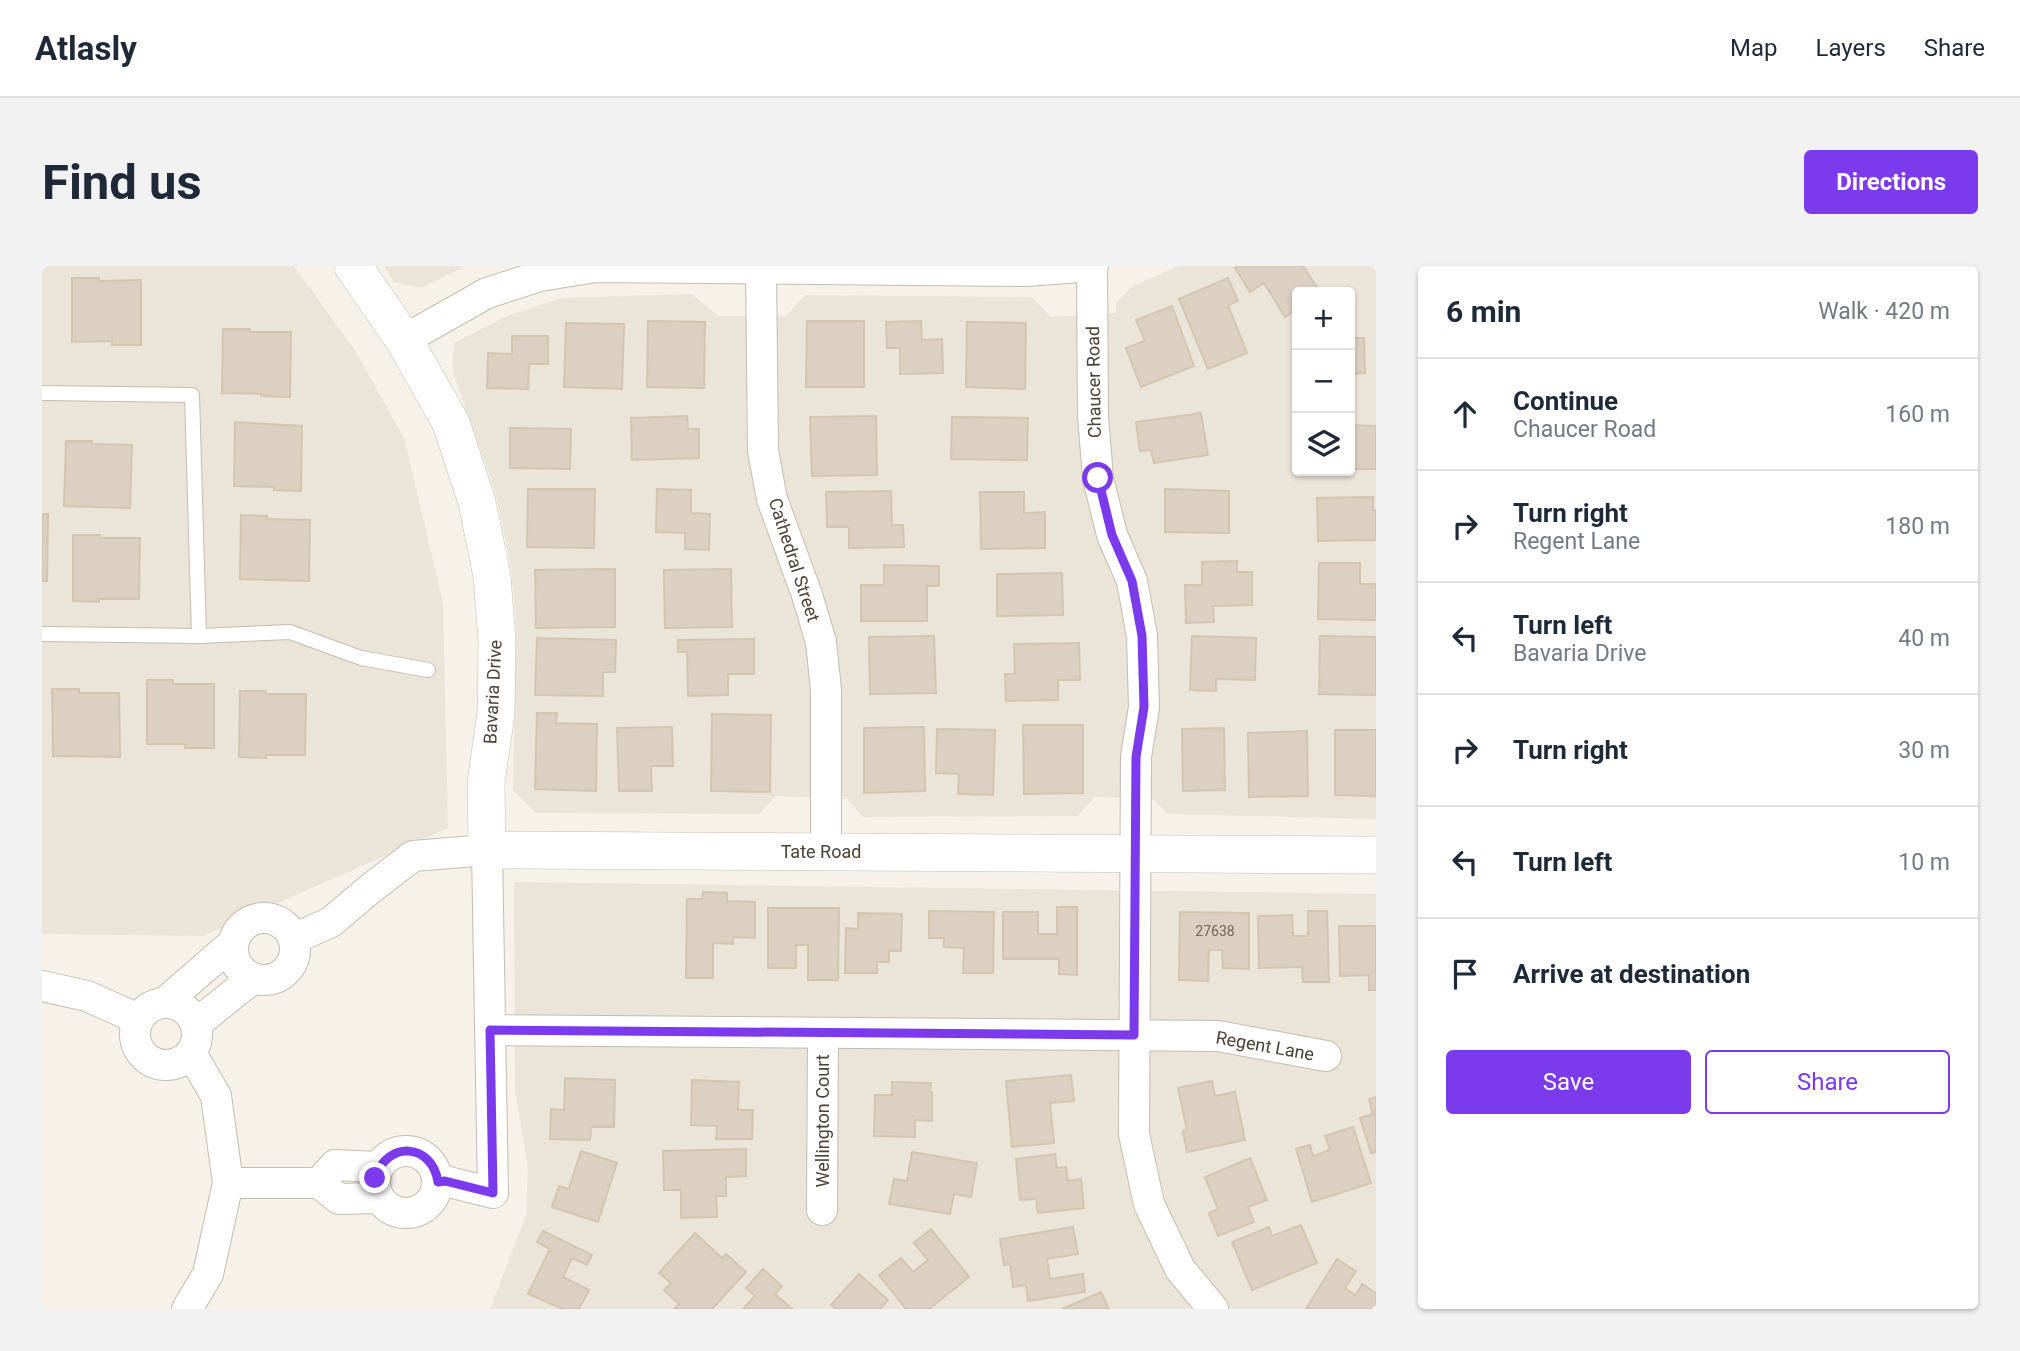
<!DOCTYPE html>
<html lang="en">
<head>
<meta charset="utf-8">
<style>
	body { margin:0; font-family:Roboto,sans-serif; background:#f2f2f3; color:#1f2937 }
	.controls { position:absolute; right:21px; top:21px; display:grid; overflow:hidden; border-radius:7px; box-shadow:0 2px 5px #0004 }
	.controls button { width:63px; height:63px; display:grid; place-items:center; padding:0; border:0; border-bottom:2px solid #e0e1e3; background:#fff; color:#1f2937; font:35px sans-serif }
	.stop { position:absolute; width:21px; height:21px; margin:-16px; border:5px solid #7c3aed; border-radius:50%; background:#fff }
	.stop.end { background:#7c3aed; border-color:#fff; box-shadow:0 2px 7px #0008 }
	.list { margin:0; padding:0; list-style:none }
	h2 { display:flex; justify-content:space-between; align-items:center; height:91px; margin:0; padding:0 28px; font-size:30px }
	h2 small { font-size:23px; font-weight:400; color:#747a83 }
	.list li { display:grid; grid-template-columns:46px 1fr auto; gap:21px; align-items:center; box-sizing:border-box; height:112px; padding:0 28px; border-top:2px solid #e0e1e3 }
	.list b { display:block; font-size:26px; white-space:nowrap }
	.list p { margin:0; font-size:23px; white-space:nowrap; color:#747a83 }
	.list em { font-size:23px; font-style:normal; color:#747a83 }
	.actions { display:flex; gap:14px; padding:21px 28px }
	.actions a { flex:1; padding:16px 0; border:2px solid #7c3aed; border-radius:7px; text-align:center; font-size:24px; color:#7c3aed }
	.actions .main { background:#7c3aed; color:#fff }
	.icon { flex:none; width:38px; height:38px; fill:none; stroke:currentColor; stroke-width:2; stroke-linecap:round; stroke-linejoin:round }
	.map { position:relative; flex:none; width:1334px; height:1043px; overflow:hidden; border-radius:7px }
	header { display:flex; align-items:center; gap:42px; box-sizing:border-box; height:98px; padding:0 35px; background:#fff; border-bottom:2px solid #e0e1e3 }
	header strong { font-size:33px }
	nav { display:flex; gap:38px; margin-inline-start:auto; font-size:24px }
	.intro { display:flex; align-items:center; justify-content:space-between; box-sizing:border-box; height:168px; padding:0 42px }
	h1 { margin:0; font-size:49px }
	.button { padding:18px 32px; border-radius:7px; background:#7c3aed; color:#fff; font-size:24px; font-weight:700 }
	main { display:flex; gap:42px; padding:0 42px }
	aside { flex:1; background:#fff; border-radius:7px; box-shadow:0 2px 5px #0004 }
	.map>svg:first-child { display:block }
</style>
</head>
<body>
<header>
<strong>Atlasly</strong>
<nav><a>Map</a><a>Layers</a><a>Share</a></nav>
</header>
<div class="intro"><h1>Find us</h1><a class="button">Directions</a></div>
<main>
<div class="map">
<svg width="1334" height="1043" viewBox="0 0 1334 1043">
	<rect width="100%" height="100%" fill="#f6f2ea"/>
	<!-- residential -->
	<g fill="#ebe4d8" fill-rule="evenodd">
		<path d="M0,0H252L314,86L362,172L401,337L406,562L161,670L0,668Z"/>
		<path d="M342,0H424L379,22L352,16Z"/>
		<path d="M1137,0H1334V553L1126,548L1111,533L1053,531L1035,550L821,551L805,533L734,530L717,548L494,547L471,524L474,358L469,300L453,225L410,103L412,77L465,50L519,32L650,28L676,50H744L763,29L990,31L1009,51L1074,47V37L1091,20ZM1255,26H1308V205H1255Z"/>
		<path d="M472,616L1334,628V1043H448L484,949L486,902L473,824Z"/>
	</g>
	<!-- building -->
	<g fill="#dcd0c2" stroke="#d4c5b1" stroke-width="2">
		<path d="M1197,0H1261L1278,26H1255V43L1243,51L1222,17L1208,26L1193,2Z"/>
		<path d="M30,12H57V15L99,14V79H70V75L30,76Z"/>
		<path d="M1186,12L1196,35L1186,39L1205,87L1166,103L1137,33Z"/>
		<path d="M1130,40L1152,100L1099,121L1084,82L1103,75L1094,54Z"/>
		<path d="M606,55L663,56L662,122L605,121Z"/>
		<path d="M765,55H822V121H764Z"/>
		<path d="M879,55L880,74L900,73L901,107L858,108V82H845L844,56Z"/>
		<path d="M925,56L984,57L983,123L924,121Z"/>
		<path d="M524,57L582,58L580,123L522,121Z"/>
		<path d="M181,63H208V66H249L248,131L219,130V128L180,127Z"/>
		<path d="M470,70H506V98H487L486,123L445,122L446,87L470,88Z"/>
		<path d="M1308,72H1322L1323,107L1308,108Z"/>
		<path d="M1159,147L1166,189L1112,197L1109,184L1098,185L1094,156Z"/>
		<path d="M645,150L646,163H657V192L590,194L589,152Z"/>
		<path d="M834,150L835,209L770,210L768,151Z"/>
		<path d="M910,151L986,152L985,194L909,193Z"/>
		<path d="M193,156L260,160L259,225L232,224V221L192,220Z"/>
		<path d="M1308,159L1334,160V203H1308Z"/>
		<path d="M468,162L529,163L528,203L468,202Z"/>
		<path d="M24,175H50V178L90,179L88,242L22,240Z"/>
		<path d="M486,223H553L552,282L485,281Z"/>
		<path d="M615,223L649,224V247L668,248L667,284L643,283V267L614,266Z"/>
		<path d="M1123,223L1187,225V267L1123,266Z"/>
		<path d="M849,225L850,259H861L862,281L807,282V261H785L784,226Z"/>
		<path d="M938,226H982V247L1003,246V282L939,283Z"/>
		<path d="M1331,231V244H1334V274L1276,275L1275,232Z"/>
		<path d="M0,248H6L5,315H0Z"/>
		<path d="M199,249L225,250V253L268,254L267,315L198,313Z"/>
		<path d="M31,269H58V272H98L97,333H57V336L31,335Z"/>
		<path d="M1195,295V306H1210V339L1171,340L1172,356L1144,357L1143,319H1160V296Z"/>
		<path d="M1277,297H1318V318H1334V354L1276,353Z"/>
		<path d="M842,299L897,300V320H885V355H819V319H842Z"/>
		<path d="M573,303V361L494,362L493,304Z"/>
		<path d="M689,303L690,361L623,362L622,304Z"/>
		<path d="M1020,307L1021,349L955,350V308Z"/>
		<path d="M892,370L894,427L828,428L827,371Z"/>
		<path d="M1150,370L1214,372L1213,414L1174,413V425L1148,424Z"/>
		<path d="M1278,370L1334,371V429L1277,428Z"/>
		<path d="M495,372L574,374L573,406H561V430L493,429Z"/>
		<path d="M712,373V408H686V429L646,430L645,386H636V374Z"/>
		<path d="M1037,377L1038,414H1016V434L964,435L963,408H973L972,378Z"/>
		<path d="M105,414H131V418H172V482H143V478H105Z"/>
		<path d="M10,423H37V427H77L78,491L11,490Z"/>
		<path d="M198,425H224V428H264L263,489H224V492L197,491Z"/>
		<path d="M495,447H515L514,457L555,458L554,525L493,523Z"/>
		<path d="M670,448L729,449L728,526L669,525Z"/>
		<path d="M981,459H1041V527L982,528Z"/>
		<path d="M630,461L631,500H609L610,525H577L575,462Z"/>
		<path d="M882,461L883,525L822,527V462Z"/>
		<path d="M1182,462L1183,524L1141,525L1140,463Z"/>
		<path d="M895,463L953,464L951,529L916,528L917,508L894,507Z"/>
		<path d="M1293,464H1334V530L1293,529Z"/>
		<path d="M1265,465L1266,530L1207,531L1206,467Z"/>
		<path d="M661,626L685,627V635L713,636V672L691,671V678L671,677V712H644L645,633H660Z"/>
		<path d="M1015,641H1035V709L1017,708V693H961V646H996V668H1015Z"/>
		<path d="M726,642H797L796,714H766V679H754V702H726Z"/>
		<path d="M887,645L952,646L951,707H921L922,682L902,681V672H887Z"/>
		<path d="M1266,645H1285L1287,716H1261L1260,701L1217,702L1216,650L1250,649L1251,670H1266Z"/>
		<path d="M1138,646L1207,647V703L1181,702L1180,684H1167L1166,715L1137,714Z"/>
		<path d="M816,647L860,648L859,685H847V696H835V707H803L804,662L816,663Z"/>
		<path d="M1297,660H1334V724H1327V709L1298,710Z"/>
		<path d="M1029,809L1032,835L1008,837L1012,877L970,881L964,815Z"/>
		<path d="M523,812L573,814L572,861H549L548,874L508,873L509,843L522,844Z"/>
		<path d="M650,814L697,816L696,844H711L710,873H674L675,860L649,859Z"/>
		<path d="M1170,815L1173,830L1193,826L1203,874L1145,886L1141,865L1145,864L1136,822Z"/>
		<path d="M850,816L889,817L888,826H890V855L873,854V871L832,870L833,829H850Z"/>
		<path d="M1334,831V886L1329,887L1318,852L1331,848L1327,833Z"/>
		<path d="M1311,861L1329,917L1270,936L1254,883L1268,879L1271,890L1288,884L1283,870Z"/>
		<path d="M704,883V910L684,911V930H674L675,951L639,952V924H622L621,885Z"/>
		<path d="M539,885L575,897L556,956L510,941L517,920L527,923Z"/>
		<path d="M870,886L935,897L929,931L912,928L908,948L847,938L852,913L865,915Z"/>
		<path d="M1013,888L1015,902L1024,901L1026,915L1039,913L1042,942L996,947L994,933L978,934L974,893Z"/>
		<path d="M1208,892L1225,934L1206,941L1212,956L1176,970L1167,947L1176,943L1163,911Z"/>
		<path d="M1259,959L1275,997L1210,1024L1190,976L1227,961L1230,970Z"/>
		<path d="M1031,961L1036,988L1005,993L1008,1013L1041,1008L1043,1026L986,1035L984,1019L971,1021L968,998L962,999L958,973Z"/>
		<path d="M889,963L927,1011L887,1043H864L837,1009L859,992L871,1006L886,994L872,977Z"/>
		<path d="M501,965L550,989L545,999L530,992L521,1011L547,1024L537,1043H521L486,1028L508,983L495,976Z"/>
		<path d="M653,967L680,992L684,988L704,1006L670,1043H632L637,1038L622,1024L629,1017L617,1007Z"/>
		<path d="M1295,993L1314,1005L1303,1022L1314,1029L1320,1018L1334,1027V1043H1264Z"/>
		<path d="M721,1003L740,1020L733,1028L750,1043H701L713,1030L704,1022Z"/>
		<path d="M817,1008L846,1034L838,1043H794L789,1039Z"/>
		<path d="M1059,1026L1067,1043H1020Z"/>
	</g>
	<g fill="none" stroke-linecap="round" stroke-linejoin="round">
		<defs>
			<g id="service">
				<path d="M0,127L150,129L157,370"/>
				<path d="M0,368L157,370L248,366L319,392L386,404"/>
			</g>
			<g id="minor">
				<path d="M1050,0L1051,150L1056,212L1070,269L1090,315L1100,370L1102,441L1094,491L1092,868L1107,938L1138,1003L1171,1043"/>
				<path d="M719,2L721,185L730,233L765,329L779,376L784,424V586"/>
				<path d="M362,74L445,27L498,10L553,1L985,5L1051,0"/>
				<circle cx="222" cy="683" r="31"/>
				<path d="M251,673L289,656L328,623L371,590L445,584L451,927L403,915L396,916"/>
				<path d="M0,720L45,730L96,753"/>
				<circle cx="124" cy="768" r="31"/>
				<path d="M122,737L190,678"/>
				<path d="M154,758L210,713"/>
				<path d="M448,764L1176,770L1284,790"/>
				<circle cx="364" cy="916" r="31"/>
				<path d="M186,917H277L293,899L336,901"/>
				<path d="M277,917L297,933L337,932"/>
				<path d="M780,944L781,767"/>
				<path d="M145,1043L166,1008L186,917L174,830L149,787"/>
			</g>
			<path id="tertiary" d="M311,0L362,74L409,157L435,236L450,310L455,375L454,447L444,517L445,584L1334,589"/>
		</defs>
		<!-- service casing -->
		<use href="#service" stroke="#c6bcaf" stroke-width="16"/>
		<!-- minor casing -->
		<use href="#minor" stroke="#c6bcaf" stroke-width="32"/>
		<!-- tertiary casing -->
		<use href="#tertiary" stroke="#c6bcaf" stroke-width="38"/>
		<!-- service -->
		<use href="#service" stroke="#fff" stroke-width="14"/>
		<!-- minor -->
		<use href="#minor" stroke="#fff" stroke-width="30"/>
		<!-- tertiary -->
		<use href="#tertiary" stroke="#fff" stroke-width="37"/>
	</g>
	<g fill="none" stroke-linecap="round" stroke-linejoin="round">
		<!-- route -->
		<path stroke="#7c3aed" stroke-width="9" d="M333,912C345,874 390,877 396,916L403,915L451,927L448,764L1092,769L1094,491L1102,441L1100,370L1090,315L1070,269L1056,212"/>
	</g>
	<g text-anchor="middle" stroke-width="7" stroke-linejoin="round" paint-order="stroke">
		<!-- number labels -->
		<g font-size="14" fill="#6f665a">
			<text x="1173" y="670">27638</text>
		</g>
		<!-- street labels -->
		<g font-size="18" fill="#4b4237" stroke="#fff">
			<text transform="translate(1052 116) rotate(-91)" y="6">Chaucer Road</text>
			<text transform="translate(752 294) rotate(72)" y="6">Cathedral Street</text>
			<text transform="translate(451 426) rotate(-87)" y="6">Bavaria Drive</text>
			<text x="779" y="592">Tate Road</text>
			<text transform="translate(1223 780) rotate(10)" y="6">Regent Lane</text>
			<text transform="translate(781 855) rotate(-90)" y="6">Wellington Court</text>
		</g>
	</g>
</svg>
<div class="controls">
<button>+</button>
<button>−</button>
<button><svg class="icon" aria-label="layers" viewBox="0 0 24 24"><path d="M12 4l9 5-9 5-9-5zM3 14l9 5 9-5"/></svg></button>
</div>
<div class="stop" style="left:1056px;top:212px"></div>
<div class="stop end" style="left:333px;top:912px"></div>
</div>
<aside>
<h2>6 min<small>Walk · 420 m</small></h2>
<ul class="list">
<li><svg class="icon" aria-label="ahead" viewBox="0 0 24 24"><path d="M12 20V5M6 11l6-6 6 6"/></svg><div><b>Continue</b><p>Chaucer Road</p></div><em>160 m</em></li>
<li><svg class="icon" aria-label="right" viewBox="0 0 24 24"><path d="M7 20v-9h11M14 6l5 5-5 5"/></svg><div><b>Turn right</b><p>Regent Lane</p></div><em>180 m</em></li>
<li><svg class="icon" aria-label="left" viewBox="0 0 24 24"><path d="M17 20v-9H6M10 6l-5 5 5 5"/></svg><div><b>Turn left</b><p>Bavaria Drive</p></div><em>40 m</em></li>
<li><svg class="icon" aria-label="right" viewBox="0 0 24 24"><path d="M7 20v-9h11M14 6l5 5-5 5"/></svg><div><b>Turn right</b></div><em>30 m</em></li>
<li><svg class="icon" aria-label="left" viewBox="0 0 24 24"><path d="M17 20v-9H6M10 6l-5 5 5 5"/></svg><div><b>Turn left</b></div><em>10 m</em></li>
<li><svg class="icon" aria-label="arrive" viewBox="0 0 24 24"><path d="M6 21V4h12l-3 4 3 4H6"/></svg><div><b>Arrive at destination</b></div></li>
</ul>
<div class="actions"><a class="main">Save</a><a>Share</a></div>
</aside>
</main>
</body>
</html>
